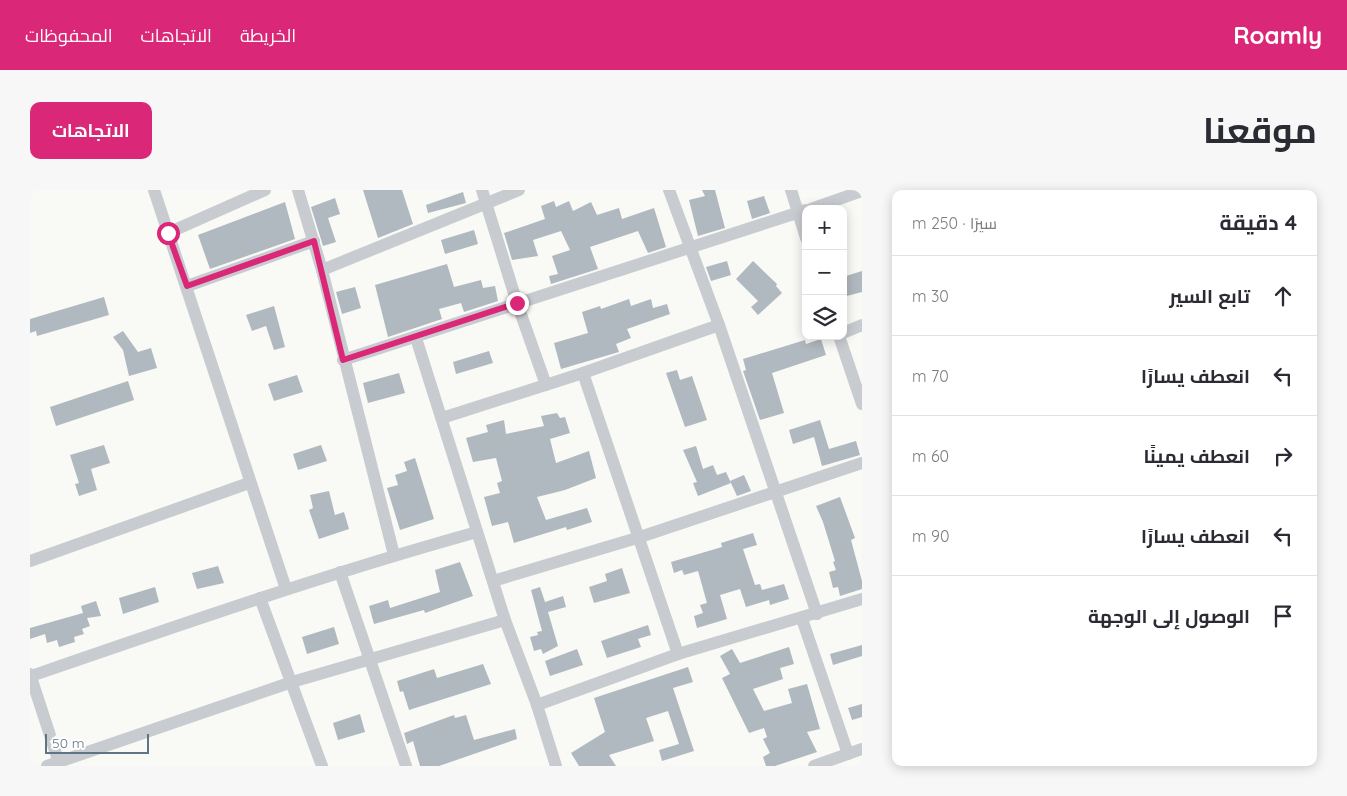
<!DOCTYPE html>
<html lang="ar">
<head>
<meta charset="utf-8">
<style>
	body { margin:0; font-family:Quicksand,Cairo,sans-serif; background:#f7f7f7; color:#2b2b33; direction:rtl }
	.controls { position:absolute; right:15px; top:15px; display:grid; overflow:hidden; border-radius:10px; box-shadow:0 2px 12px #0003 }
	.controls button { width:45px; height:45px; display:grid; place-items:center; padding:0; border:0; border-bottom:1px solid #e1e1e2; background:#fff; color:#2b2b33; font:25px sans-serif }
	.scale { position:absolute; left:15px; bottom:12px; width:104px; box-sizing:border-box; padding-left:5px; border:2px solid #607584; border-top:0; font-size:14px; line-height:18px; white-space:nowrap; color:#607584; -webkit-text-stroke:4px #fff; paint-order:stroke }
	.stop { position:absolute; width:15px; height:15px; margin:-11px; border:4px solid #db2777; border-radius:50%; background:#fff }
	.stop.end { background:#db2777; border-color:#fff; box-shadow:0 1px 5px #0008 }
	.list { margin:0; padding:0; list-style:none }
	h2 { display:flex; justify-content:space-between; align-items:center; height:65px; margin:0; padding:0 20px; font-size:21px }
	h2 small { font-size:16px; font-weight:400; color:#7c7c81 }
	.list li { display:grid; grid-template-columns:32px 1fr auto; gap:15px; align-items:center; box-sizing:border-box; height:80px; padding:0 20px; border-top:1px solid #e1e1e2 }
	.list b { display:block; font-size:19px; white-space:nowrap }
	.list em { font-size:16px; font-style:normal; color:#7c7c81 }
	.icon { flex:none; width:28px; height:28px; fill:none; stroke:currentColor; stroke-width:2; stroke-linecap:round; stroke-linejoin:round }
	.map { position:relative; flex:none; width:832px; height:576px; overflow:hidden; direction:ltr; border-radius:10px }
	header { display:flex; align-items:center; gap:30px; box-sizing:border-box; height:70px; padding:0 25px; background:#db2777; color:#fff }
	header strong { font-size:24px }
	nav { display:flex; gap:28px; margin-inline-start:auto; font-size:18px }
	.intro { display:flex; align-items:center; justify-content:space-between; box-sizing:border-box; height:120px; padding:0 30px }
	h1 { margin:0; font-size:35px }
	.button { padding:12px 22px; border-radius:10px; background:#db2777; color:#fff; font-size:18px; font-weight:700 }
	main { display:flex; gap:30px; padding:0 30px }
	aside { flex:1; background:#fff; border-radius:10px; box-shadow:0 2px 12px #0003 }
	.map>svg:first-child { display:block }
</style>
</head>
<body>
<header>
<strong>Roamly</strong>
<nav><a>الخريطة</a><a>الاتجاهات</a><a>المحفوظات</a></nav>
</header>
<div class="intro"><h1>موقعنا</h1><a class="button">الاتجاهات</a></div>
<main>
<aside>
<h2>4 دقيقة<small>سيرًا · 250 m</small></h2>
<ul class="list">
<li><svg class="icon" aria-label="ahead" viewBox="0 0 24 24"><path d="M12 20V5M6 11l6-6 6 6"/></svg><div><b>تابع السير</b></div><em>30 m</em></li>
<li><svg class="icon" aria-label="left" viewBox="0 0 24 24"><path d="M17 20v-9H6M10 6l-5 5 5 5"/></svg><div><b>انعطف يسارًا</b></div><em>70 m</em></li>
<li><svg class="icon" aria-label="right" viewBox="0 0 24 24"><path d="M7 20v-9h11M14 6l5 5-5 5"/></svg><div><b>انعطف يمينًا</b></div><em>60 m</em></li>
<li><svg class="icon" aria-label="left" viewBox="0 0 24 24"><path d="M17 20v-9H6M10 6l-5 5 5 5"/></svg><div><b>انعطف يسارًا</b></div><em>90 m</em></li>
<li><svg class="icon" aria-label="arrive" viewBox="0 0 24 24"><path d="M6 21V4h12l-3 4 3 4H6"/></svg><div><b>الوصول إلى الوجهة</b></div></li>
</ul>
</aside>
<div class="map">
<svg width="832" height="576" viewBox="0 0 832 576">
	<rect width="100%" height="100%" fill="#f9f9f5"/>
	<!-- building -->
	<g fill="#b0b9bf">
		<path d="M333,0H372L383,34L348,48Z"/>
		<path d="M672,0H685L695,38L668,46L659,10L675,6Z"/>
		<path d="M433,2L436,13L398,23L396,15Z"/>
		<path d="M734,6L740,23L722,29L717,11Z"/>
		<path d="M305,8L310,24L298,28L306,52L293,56L281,17Z"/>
		<path d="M524,11L526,17L539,11L543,21L561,12L567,25L589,18L592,29L624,18L636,57L618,63L608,41L560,57L568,79L521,94L519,86L528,84L522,66L540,60L531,41L503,50L508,66L482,70L474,43L515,29L511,16Z"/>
		<path d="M255,12L265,49L180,79L168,45Z"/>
		<path d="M444,40L448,54L415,64L411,50Z"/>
		<path d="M697,71L701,85L681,91L676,77Z"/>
		<path d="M723,71L747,94L746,96L752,103L728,125L721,117L728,111L706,89Z"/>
		<path d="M417,74L424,97L451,90L453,98L465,96L468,111L434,122L431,113L409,119L412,129L358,147L345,95Z"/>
		<path d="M832,81V102L813,107V87Z"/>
		<path d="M325,97L331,118L312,124L306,102Z"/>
		<path d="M74,107L79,125L7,146L6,141L0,143V129Z"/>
		<path d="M599,109L601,116L621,109L623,118L637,114L640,124L597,139L601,148L586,154L589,162L531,179L524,153L558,143L552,122L570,116L571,119Z"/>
		<path d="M244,116L255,157L244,160L236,136L222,141L216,125Z"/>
		<path d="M93,141L108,162L121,158L127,178L99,186L93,160L83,147Z"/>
		<path d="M791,149L796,165L742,183L754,223L730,230L713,181L716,180L713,169L775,150L776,154Z"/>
		<path d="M459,161L463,173L426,184L423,172Z"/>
		<path d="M647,180L650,190L662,186L677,230L655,237L636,183Z"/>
		<path d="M369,183L375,203L338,213L333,193Z"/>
		<path d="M267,185L273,202L244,211L238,194Z"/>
		<path d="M98,191L104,210L26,236L20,217Z"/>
		<path d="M527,223L530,228L535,227L540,243L520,249L526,273L559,261L566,288L535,300L507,307L516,330L557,318L562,332L537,340L536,337L484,353L478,332L462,336L454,307L470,303L467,293L472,291L466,268L443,272L436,248L458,242L456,235L474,230L476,244L514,236L511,226Z"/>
		<path d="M790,230L799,259L826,251L830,265L792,276L784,247L763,254L759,240Z"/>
		<path d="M74,255L80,273L61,279L67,300L49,306L45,294L49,293L40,265Z"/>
		<path d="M291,255L297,271L268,280L263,264Z"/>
		<path d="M666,256L673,279L683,275L687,285L696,282L701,293L668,306L663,293L667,292L653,260Z"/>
		<path d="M385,268L404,329L370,340L357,298L368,295L365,285L377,281L374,272Z"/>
		<path d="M714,285L721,301L707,306L700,291Z"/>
		<path d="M299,301L305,325L314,322L319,339L289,349L279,320L283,318L280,305Z"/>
		<path d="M810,307L825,348L821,350L832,391V399L810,406L808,397L803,398L799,382L806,380L803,372L805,371L793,332L786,316Z"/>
		<path d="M723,343L727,355L713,359L725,395L730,394L732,400L754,394L759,409L740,415L739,410L716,417L710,399L690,405L697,429L667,438L664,426L673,423L670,415L677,413L668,381L654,385L652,380L644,383L641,372L692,357L691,353Z"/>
		<path d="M430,372L443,406L395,423L394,420L344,434L339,416L358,410L360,418L410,402L405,380Z"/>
		<path d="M188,376L194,393L167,399L162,383Z"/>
		<path d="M592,378L600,403L564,413L559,397L577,391L575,384Z"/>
		<path d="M125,397L129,412L93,424L89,408Z"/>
		<path d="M510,397L515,412L533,406L536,417L518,422L528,456L513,464L511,459L504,461L500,447L508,445L507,442L512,441L501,400Z"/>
		<path d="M66,411L71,426L57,428L60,436L52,439L54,444L44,447L45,452L29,457L27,450L17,453L15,444L0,449V438L53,423L51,416Z"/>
		<path d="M618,435L621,445L608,449L611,457L577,468L571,451Z"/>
		<path d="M304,437L309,454L277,464L272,447Z"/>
		<path d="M832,455V466L803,475L800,464Z"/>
		<path d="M759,457L764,474L750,478L753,489L723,499L734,521L762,513L758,499L777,494L790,539L777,542L787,562L745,576H736L733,567L740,563L733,549L737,547L734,538L719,543L692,488L700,484L690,466L702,459L710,473Z"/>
		<path d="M547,459L553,475L520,486L515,471Z"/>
		<path d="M453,474L461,494L379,520L373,501L370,502L367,491L404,479L407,488Z"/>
		<path d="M658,477L663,492L643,498L664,561L632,571L629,560L649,554L638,521L616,528L624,551L579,565L586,576H549L541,563L575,542L564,508Z"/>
		<path d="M832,514V527L822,530L818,518Z"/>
		<path d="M330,524L335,542L308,550L303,533Z"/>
		<path d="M424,525L425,528L436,525L444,550L485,539L487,549L409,576H390L383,551L377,554L374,543Z"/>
	</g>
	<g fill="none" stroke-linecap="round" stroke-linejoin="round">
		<!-- street -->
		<g stroke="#c8ccd0" stroke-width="12">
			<path d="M124,0L256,399"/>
			<path d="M268,0L292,80L364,365"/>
			<path d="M452,0L487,113L516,195"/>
			<path d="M639,0L689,135L787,424"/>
			<path d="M761,0L776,48"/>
			<path d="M781,19L832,1"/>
			<path d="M138,43L235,0"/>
			<path d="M292,80L489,0"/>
			<path d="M157,96L284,51"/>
			<path d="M813,143L832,135"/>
			<path d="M809,146L832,214"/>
			<path d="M386,148L475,430L507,515L526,576"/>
			<path d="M313,170L776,20"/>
			<path d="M553,183L648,464"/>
			<path d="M412,228L553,183L689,135"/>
			<path d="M0,371L219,293"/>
			<path d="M310,382L376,576"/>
			<path d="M463,391L607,348L832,273"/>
			<path d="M230,408L292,576"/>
			<path d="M772,429L818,564"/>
			<path d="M0,484L30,576"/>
			<path d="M1,486C149,435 296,384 447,342"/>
			<path d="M507,515L648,464L832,409"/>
			<path d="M17,576L262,492L475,430"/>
			<path d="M784,576L832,559"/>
		</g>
	</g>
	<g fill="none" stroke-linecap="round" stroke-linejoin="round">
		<!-- route -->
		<path stroke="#db2777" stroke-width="6" d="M138,43L157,96L284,51L313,170L487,113"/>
	</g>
</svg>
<div class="controls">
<button>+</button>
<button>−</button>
<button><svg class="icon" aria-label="layers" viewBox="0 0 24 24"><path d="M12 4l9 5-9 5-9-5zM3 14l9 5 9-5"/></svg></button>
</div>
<div class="scale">50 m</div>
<div class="stop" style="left:138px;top:43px"></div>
<div class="stop end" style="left:487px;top:113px"></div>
</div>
</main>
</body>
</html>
